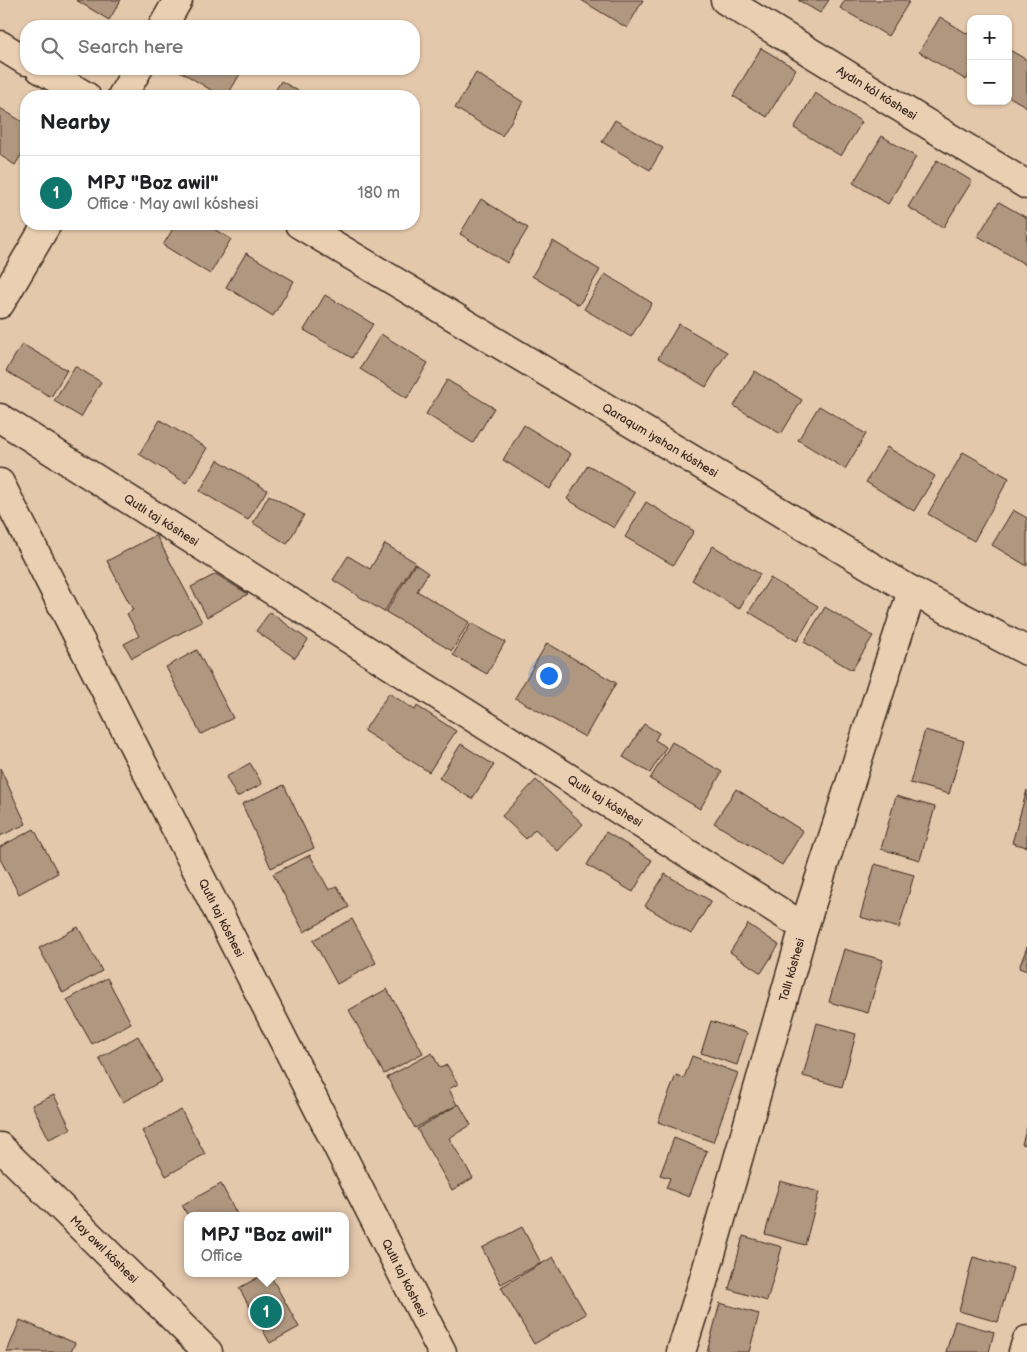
<!DOCTYPE html>
<html lang="en">
<head>
<meta charset="utf-8">
<style>
	body { margin:0; font-family:"Balsamiq Sans",sans-serif; background:#f6f6f6; color:#202124 }
	.controls { position:absolute; right:15px; top:15px; display:grid; overflow:hidden; border-radius:10px; box-shadow:0 1px 4px #0004 }
	.controls button { width:45px; height:45px; display:grid; place-items:center; padding:0; border:0; border-bottom:1px solid #e0e0e0; background:#fff; color:#202124; font:25px sans-serif }
	.you { position:absolute; left:548px; top:675px; width:18px; height:18px; margin:-12px; border:4px solid #fff; border-radius:50%; background:#1a73e8; box-shadow:0 0 0 8px #1a73e833 }
	.badge { display:grid; place-items:center; width:32px; height:32px; border-radius:50%; background:#0f766e; color:#fff; font-size:16px; font-weight:700 }
	.pin { position:absolute; translate:-50% -50%; border:2px solid #fff; box-shadow:0 1px 5px #0006 }
	.popup { position:absolute; left:184px; top:1212px; width:165px; height:65px; box-sizing:border-box; display:grid; place-content:center; border-radius:10px; background:#fff; filter:drop-shadow(0 1px 4px #0005); font-size:16px; white-space:nowrap; color:#757577 }
	.popup b { font-size:19px; color:#202124 }
	.popup::after { content:''; position:absolute; left:50%; top:100%; margin-left:-10px; border:10px solid transparent; border-top-color:#fff }
	.list { margin:0; padding:0; list-style:none }
	h2 { display:flex; justify-content:space-between; align-items:center; height:65px; margin:0; padding:0 20px; font-size:21px }
	h2 small { font-size:16px; font-weight:400; color:#757577 }
	.list li { display:grid; grid-template-columns:32px 1fr auto; gap:15px; align-items:center; box-sizing:border-box; height:75px; padding:0 20px; border-top:1px solid #e0e0e0 }
	.list b { display:block; font-size:19px; white-space:nowrap }
	.list p { margin:0; font-size:16px; white-space:nowrap; color:#757577 }
	.list em { font-size:16px; font-style:normal; color:#757577 }
	.icon { flex:none; width:28px; height:28px; fill:none; stroke:currentColor; stroke-width:2; stroke-linecap:round; stroke-linejoin:round }
	.map { position:relative; flex:none; width:1027px; height:1352px; overflow:hidden }
	.search { position:absolute; background:#fff; box-shadow:0 1px 4px #0004; left:20px; top:20px; width:400px; height:55px; display:flex; align-items:center; gap:12px; box-sizing:border-box; padding:0 18px; border-radius:20px; color:#757577; font-size:19px }
	.panel { position:absolute; background:#fff; box-shadow:0 1px 4px #0004; left:20px; top:90px; width:400px; height:140px; border-radius:20px }
	.map>svg:first-child { display:block }
</style>
</head>
<body>
<div class="map">
<svg width="1027" height="1352" viewBox="0 0 1027 1352">
	<rect width="100%" height="100%" fill="#e4c8ac"/>
	<filter id="ink" filterUnits="userSpaceOnUse"><feTurbulence type="fractalNoise" baseFrequency=".02" numOctaves="2"/><feDisplacementMap in="SourceGraphic" scale="10" xChannelSelector="R" yChannelSelector="G"/><feConvolveMatrix kernelMatrix="1 2 1 2 8 2 1 2 1" color-interpolation-filters="sRGB"/></filter>
	<g filter="url(#ink)">
		<!-- building -->
		<g fill="#b09780" stroke="#3b2a1e">
			<path d="M76,0H121L109,20Z"/>
			<path d="M581,0H643L627,28Z"/>
			<path d="M798,0H829L820,13Z"/>
			<path d="M845,0H906L909,2L888,36L840,8Z"/>
			<path d="M940,17L971,36V73L966,80L919,52Z"/>
			<path d="M761,48L796,69L767,117L733,96Z"/>
			<path d="M1008,49L1027,60V107L1008,96Z"/>
			<path d="M179,69H243L227,96H221L178,70Z"/>
			<path d="M476,73L523,102L502,136L455,108Z"/>
			<path d="M281,81L307,96H272Z"/>
			<path d="M815,93L862,122L841,156L794,128Z"/>
			<path d="M0,108L26,124V147L15,165L0,155Z"/>
			<path d="M615,120L663,148L650,170L602,142Z"/>
			<path d="M882,136L916,157L888,204L853,183Z"/>
			<path d="M937,160L972,181L943,228L908,207Z"/>
			<path d="M481,199L528,228L507,263L460,234Z"/>
			<path d="M999,202L1027,218L1026,265L978,236Z"/>
			<path d="M176,224H205L231,239L210,274L163,245Z"/>
			<path d="M553,241L600,270L579,305L532,276Z"/>
			<path d="M246,253L294,281L273,316L226,287Z"/>
			<path d="M605,274L652,303L631,337L584,309Z"/>
			<path d="M325,295L373,324L352,358L304,330Z"/>
			<path d="M679,324L727,352L706,387L658,358Z"/>
			<path d="M381,334L428,363L407,398L360,369Z"/>
			<path d="M22,344L67,370L51,397L6,371Z"/>
			<path d="M75,366L101,382L81,417L54,401Z"/>
			<path d="M755,371L802,400L781,434L734,406Z"/>
			<path d="M447,380L494,408L473,443L426,414Z"/>
			<path d="M819,406L866,434L845,469L798,440Z"/>
			<path d="M160,420L207,448L186,483L139,454Z"/>
			<path d="M524,425L571,454L550,489L503,460Z"/>
			<path d="M887,447L935,476L914,511L866,482Z"/>
			<path d="M963,452L1009,478L974,541L928,514Z"/>
			<path d="M218,460L267,490L248,520L200,491Z"/>
			<path d="M588,465L635,493L614,528L567,499Z"/>
			<path d="M269,495L304,515L287,544L253,523Z"/>
			<path d="M646,502L694,531L673,565L625,537Z"/>
			<path d="M1013,510L1027,518V566L992,545Z"/>
			<path d="M156,535L202,622L132,658L124,644L139,636L127,614L133,610L107,561Z"/>
			<path d="M385,544L415,562L384,612L333,580L348,556L370,569Z"/>
			<path d="M713,546L760,574L739,609L692,580Z"/>
			<path d="M415,564L428,573L417,591L469,622L452,651L386,612Z"/>
			<path d="M216,574L248,594L207,617L191,587Z"/>
			<path d="M770,578L818,606L797,641L749,612Z"/>
			<path d="M825,607L873,636L852,670L804,642Z"/>
			<path d="M270,612L308,640L295,658L256,631Z"/>
			<path d="M471,623L505,642L487,674L453,655Z"/>
			<path d="M547,643L616,683L585,737L515,698Z"/>
			<path d="M197,650L233,718L201,734L166,667Z"/>
			<path d="M389,693L415,710L417,706L456,731L429,772L364,731Z"/>
			<path d="M644,724L659,733L655,740L666,747L650,773L623,757Z"/>
			<path d="M925,730L964,741L949,794L910,783Z"/>
			<path d="M672,742L722,772L700,809L650,779Z"/>
			<path d="M461,744L494,765L472,799L439,778Z"/>
			<path d="M250,763L262,784L237,797L226,777Z"/>
			<path d="M0,768L26,824L0,836Z"/>
			<path d="M536,780L583,824L558,851L535,829L526,839L502,816Z"/>
			<path d="M284,785L314,848L271,868L242,804Z"/>
			<path d="M736,789L803,831L782,865L714,823Z"/>
			<path d="M1027,790V847L1012,843Z"/>
			<path d="M896,796L935,807L920,860L881,849Z"/>
			<path d="M34,829L58,873L19,894L0,859V847Z"/>
			<path d="M606,832L652,860L633,892L587,865Z"/>
			<path d="M310,855L329,890L337,886L349,907L304,932L273,874Z"/>
			<path d="M875,864L914,875L899,928L860,917Z"/>
			<path d="M665,874L711,901L691,934L645,906Z"/>
			<path d="M352,919L376,963L337,984L313,940Z"/>
			<path d="M748,924L779,945L761,973L730,952Z"/>
			<path d="M78,927L102,971L63,993L39,948Z"/>
			<path d="M1027,947V971L1019,968Z"/>
			<path d="M844,949L883,960L868,1013L829,1002Z"/>
			<path d="M107,978L131,1023L92,1044L67,1000Z"/>
			<path d="M387,989L423,1053L384,1074L349,1010Z"/>
			<path d="M711,1021L747,1033L737,1065L701,1053Z"/>
			<path d="M817,1023L856,1034L842,1087L803,1076Z"/>
			<path d="M138,1036L162,1081L123,1102L99,1058Z"/>
			<path d="M432,1053L440,1068L447,1065L458,1084L449,1089L457,1105L415,1128L387,1077Z"/>
			<path d="M692,1056L738,1073L713,1142L658,1122L676,1075L684,1078Z"/>
			<path d="M54,1095L71,1129L49,1139L32,1105Z"/>
			<path d="M459,1104L471,1125L449,1138L473,1178L452,1190L417,1129Z"/>
			<path d="M181,1110L205,1154L166,1176L142,1131Z"/>
			<path d="M1027,1127V1145L1022,1144Z"/>
			<path d="M674,1138L707,1151L689,1197L666,1188L670,1178L660,1175Z"/>
			<path d="M780,1181L819,1192L805,1245L765,1234Z"/>
			<path d="M221,1184L238,1216H188L182,1205Z"/>
			<path d="M522,1227L541,1263L501,1284L482,1248Z"/>
			<path d="M743,1236L782,1247L767,1301L729,1289Z"/>
			<path d="M553,1257L586,1314L534,1344L501,1287Z"/>
			<path d="M973,1257L1013,1268L998,1322L959,1311Z"/>
			<path d="M266,1273H269L299,1327L270,1343L239,1288Z"/>
			<path d="M720,1303L759,1314L749,1352H707Z"/>
			<path d="M20,1320L75,1343L71,1352H7Z"/>
			<path d="M955,1321L994,1332L989,1352H946Z"/>
		</g>
		<g fill="none" stroke-linecap="round" stroke-linejoin="round">
			<defs>
				<g id="street">
					<path id="s1" d="M725,0L1027,185"/>
					<path d="M163,26L178,0"/>
					<path d="M0,45L26,61"/>
					<path d="M40,69L86,96"/>
					<path d="M122,96L138,69"/>
					<path id="s2" d="M299,224L912,591L1027,651"/>
					<path d="M0,304L47,224"/>
					<path id="s3" d="M0,418L804,927"/>
					<path id="s4" d="M0,483L442,1352"/>
					<path id="s5" d="M0,1147L208,1352"/>
					<path id="s6" d="M681,1352L703,1282L804,927L912,591"/>
					<path d="M1023,1352L1027,1340"/>
				</g>
			</defs>
			<!-- street casing -->
			<use href="#street" stroke="#3b2a1e" stroke-width="31"/>
			<!-- street -->
			<use href="#street" stroke="#ebcfb2" stroke-width="28"/>
		</g>
	</g>
	<g text-anchor="middle" stroke-width="4" stroke-linejoin="round" paint-order="stroke">
		<!-- street labels -->
		<g font-size="12" fill="#3b2a1e" stroke="#ebcfb2">
			<text dy="4" stroke="none"><textPath href="#s1" startOffset="178">Aydın kól kóshesi</textPath></text>
			<text dy="4" stroke="none"><textPath href="#s2" startOffset="421">Qaraqum iyshan kóshesi</textPath></text>
			<text dy="4" stroke="none"><textPath href="#s3" startOffset="191">Qutlı taj kóshesi</textPath></text>
			<text dy="4" stroke="none"><textPath href="#s3" startOffset="716">Qutlı taj kóshesi</textPath></text>
			<text dy="4" stroke="none"><textPath href="#s4" startOffset="488">Qutlı taj kóshesi</textPath></text>
			<text dy="4" stroke="none"><textPath href="#s6" startOffset="398">Tallı kóshesi</textPath></text>
			<text dy="4" stroke="none"><textPath href="#s5" startOffset="146">May awıl kóshesi</textPath></text>
			<text dy="4" stroke="none"><textPath href="#s4" startOffset="892">Qutlı taj kóshesi</textPath></text>
		</g>
	</g>
</svg>
<div class="controls">
<button>+</button>
<button>−</button>
</div>
<div class="you"></div>
<div class="pin badge" style="left:266px;top:1312px">1</div>
<div class="popup"><b>MPJ &quot;Boz awil&quot;</b>Office</div>
<div class="search"><svg class="icon" aria-label="search" viewBox="0 0 24 24"><circle cx="10" cy="10" r="6"/><path d="M15 15l6 6"/></svg>Search here</div>
<section class="panel">
<h2>Nearby<small></small></h2>
<ul class="list">
<li><span class="badge">1</span><div><b>MPJ &quot;Boz awil&quot;</b><p>Office · May awıl kóshesi</p></div><em>180 m</em></li>
</ul>
</section>
</div>
</body>
</html>
